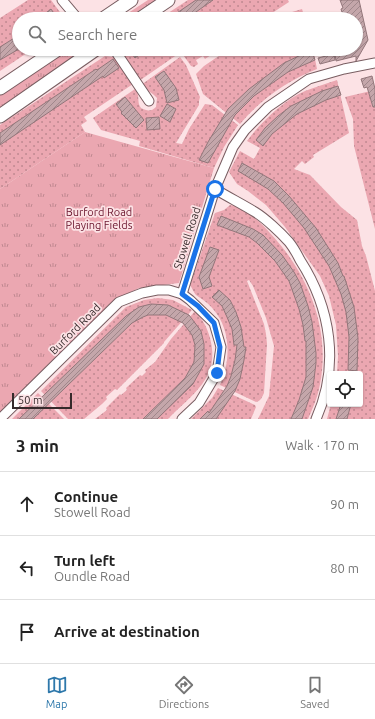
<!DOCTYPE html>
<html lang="en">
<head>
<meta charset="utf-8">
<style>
	body { margin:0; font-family:Ubuntu,sans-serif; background:#f6f6f6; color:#222 }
	.controls { position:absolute; right:12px; bottom:12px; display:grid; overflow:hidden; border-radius:4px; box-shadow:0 1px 3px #0004 }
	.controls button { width:36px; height:36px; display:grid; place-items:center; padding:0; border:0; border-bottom:1px solid #e0e0e0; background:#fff; color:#222; font:20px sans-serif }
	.scale { position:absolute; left:12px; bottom:10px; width:60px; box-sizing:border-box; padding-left:4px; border:2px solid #362a2b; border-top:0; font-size:11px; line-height:14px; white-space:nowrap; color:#362a2b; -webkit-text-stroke:3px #fce2e5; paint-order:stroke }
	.stop { position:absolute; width:12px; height:12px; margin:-9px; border:3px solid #1a73e8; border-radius:50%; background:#fff }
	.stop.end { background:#1a73e8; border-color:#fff; box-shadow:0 1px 4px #0008 }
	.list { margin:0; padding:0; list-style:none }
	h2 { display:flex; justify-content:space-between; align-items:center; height:52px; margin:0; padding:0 16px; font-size:17px }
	h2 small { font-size:13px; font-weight:400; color:#767676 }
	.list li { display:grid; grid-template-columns:26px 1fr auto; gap:12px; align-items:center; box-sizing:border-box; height:64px; padding:0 16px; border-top:1px solid #e0e0e0 }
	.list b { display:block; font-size:15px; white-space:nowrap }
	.list p { margin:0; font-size:13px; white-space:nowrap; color:#767676 }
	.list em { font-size:13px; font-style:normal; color:#767676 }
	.icon { flex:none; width:22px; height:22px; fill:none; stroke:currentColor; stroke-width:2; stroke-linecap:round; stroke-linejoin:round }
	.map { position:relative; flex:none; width:375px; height:419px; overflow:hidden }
	.search { position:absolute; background:#fff; box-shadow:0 1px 3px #0004; left:12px; right:12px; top:12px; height:44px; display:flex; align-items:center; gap:10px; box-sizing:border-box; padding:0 14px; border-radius:22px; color:#767676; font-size:15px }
	.sheet { height:244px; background:#fff }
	nav { display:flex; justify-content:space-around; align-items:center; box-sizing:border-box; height:56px; border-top:1px solid #e0e0e0; background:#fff; font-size:11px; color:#767676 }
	nav a { display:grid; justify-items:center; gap:2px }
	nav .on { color:#2e78ab }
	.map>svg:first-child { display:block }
</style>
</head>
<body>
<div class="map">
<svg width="375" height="419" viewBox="0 0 375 419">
	<defs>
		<pattern id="grass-tufts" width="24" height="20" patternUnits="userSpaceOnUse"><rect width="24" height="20" fill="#eba7b1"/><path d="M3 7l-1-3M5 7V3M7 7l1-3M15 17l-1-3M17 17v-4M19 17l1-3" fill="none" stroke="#bf8890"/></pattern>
		<pattern id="garden-dots" width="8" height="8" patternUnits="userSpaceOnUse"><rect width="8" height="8" fill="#eba7b1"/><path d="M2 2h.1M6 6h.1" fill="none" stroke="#bf8890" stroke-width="1.8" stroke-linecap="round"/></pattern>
		<pattern id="building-hatch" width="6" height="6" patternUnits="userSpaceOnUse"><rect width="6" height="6" fill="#c4a6aa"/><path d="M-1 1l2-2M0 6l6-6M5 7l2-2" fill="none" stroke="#a0878b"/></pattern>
	</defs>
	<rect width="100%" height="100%" fill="#fce2e5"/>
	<!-- grass -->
	<g fill="url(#grass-tufts)">
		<path d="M148,0H161L130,19H119Z"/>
		<path d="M68,49H88L0,108V94Z"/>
		<path d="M85,132L214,168L179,283L139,288L117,299L0,413V189Z"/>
	</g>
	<!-- garden -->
	<g fill="url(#garden-dots)">
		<path d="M28,0H51L65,19H19V49H33L0,71V18Z"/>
		<path d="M188,0H288L289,2L263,19H159Z"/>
		<path d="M302,9L305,19H274L282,15Z"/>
		<path d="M122,49H220L205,59L203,56L196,60L198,64L194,67L191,66L181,52L139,81L122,55Z"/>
		<path d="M229,49H313L317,69C287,81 261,99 240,124L203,94L196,74L204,66Z"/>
		<path d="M105,56L114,57L133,84L84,117L87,121L81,125L85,132L0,189V125Z"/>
		<path d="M180,57L186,65L200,97L199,101V105L176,143L182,144L189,129L205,104L212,105L238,125L224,147L214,168L139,146L140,141L101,130L93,118L135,89C141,97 136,101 141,108C147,111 151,112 156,107L157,98C152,92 146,91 141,85Z"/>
		<path d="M337,80L349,133L313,155L314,157L305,164L302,161L294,169L310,175L341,207L357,220L362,246L366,256L375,291V419H327L331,404H360V374H337L338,356L336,325L329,296L320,276L285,227L266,205L248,191L237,184L229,172L240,151L254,159L260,148L247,141C260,123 284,100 305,91C315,87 326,84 337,80Z"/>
		<path d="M375,90V229L354,146L353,119L345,97Z"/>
		<path d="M230,205C244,206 261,223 270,233C308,273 331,329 320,384C318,396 313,408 308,419H258L269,396L274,346L266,318L253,286L249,280L247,281L264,324L266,334L267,344L264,393C262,397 261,401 256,402L220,385C231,361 231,329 213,309C207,302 203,300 196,295C194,293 192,288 190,285L215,213L224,210Z"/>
		<path d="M158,298L173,300L192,310L164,342V343L117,390L115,389L106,397L107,399L102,404L84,419H68L41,391L126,307L144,300Z"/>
		<path d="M195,311C203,320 207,327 210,338C221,378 192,394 168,419H95L107,410L106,408L120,394L121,395L127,390L126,388L140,375L142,376L146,372L145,370L155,362L171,339Z"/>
		<path d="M218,388L255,405L256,407L251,419H191L212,398Z"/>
		<path d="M38,393L64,419H12Z"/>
	</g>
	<!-- building -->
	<g fill="url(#building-hatch)" stroke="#92767a">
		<path d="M196,0H213L186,19H168Z"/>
		<path d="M340,0H359L368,40L356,61V56L336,61L335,54L348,51V49H356V19H344L341,9L343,8Z"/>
		<path d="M51,9L58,19H38Z"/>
		<path d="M19,35V49L0,60V47Z"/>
		<path d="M129,49H147L135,58Z"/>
		<path d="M312,51L315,60L288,72L254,96L235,115L208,163L199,160L208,142L228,109L249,89L284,63L303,54Z"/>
		<path d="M334,54L335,60L320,64L318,58Z"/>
		<path d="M113,59L119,68L104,78L103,76L0,145V133L96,69L97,70Z"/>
		<path d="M164,71L176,88L179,100L167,103L164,90L155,77Z"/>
		<path d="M372,76L375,89V107H373L367,87L364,88L361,79Z"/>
		<path d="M338,86L341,95L326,100L297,114L272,134L263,146L256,140L265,128L278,116L291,106L322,91Z"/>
		<path d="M125,97L144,120L136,128L121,113L122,112L116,104Z"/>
		<path d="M167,104L176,109L170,122L160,116Z"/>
		<path d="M159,117L160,129L147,130L146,118Z"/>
		<path d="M242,163L274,181L289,196L316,228L338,263L343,276H344L354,307L358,338L357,371L348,370L349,337L346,312L341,294L329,266L304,228L283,203L268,189L238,171Z"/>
		<path d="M221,216L253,229L263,235L282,255L294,272L300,283L308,306L312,322L316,353V363L313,387L302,419H291L299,400L306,377V341H305L303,325L299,309L289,281L275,261L257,243L249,237L217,225Z"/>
		<path d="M210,247L219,250L209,277L212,286L203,289L199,277Z"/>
		<path d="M219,290L230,300L236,312L241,327L244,347H246L244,360L240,379L235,391L216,419H200L208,411L209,413L227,386L231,376L235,360L237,345H234L232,329L227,317L222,306L212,297Z"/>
		<path d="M151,304L168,305L189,315L201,331L204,344V364L193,384L157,419H143L185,378L194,362L195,345L192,335L183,323L166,315H148L143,317L132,323L33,419H19L126,316L139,307Z"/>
		<path d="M341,404H351L347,419H336Z"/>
	</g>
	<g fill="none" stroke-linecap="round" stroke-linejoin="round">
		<defs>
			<g id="minor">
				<path d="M62,0L78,19"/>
				<path d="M114,49L149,101"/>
				<path d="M215,189C228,197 242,204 255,212C265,218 281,233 289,242C293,247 297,254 300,260C331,308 340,366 316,419"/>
				<path d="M182,294L215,189L233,147L245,130L268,107L309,79L344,69L375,63"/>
				<path d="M0,419L119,302L142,293L157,290H169L182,294L190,300L214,323L221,347L217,373L199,403L182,419"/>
			</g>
			<g id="secondary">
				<path d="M103,19L131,0"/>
				<path d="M140,19L168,0"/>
				<path d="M0,88L58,49"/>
				<path d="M0,116L96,49"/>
			</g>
		</defs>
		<!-- minor casing -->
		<use href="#minor" stroke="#785d61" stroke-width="11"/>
		<!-- secondary casing -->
		<use href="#secondary" stroke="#785d61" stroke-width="15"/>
		<!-- minor -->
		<use href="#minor" stroke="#fff" stroke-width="9"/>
		<!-- secondary -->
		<use href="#secondary" stroke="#fff" stroke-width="13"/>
	</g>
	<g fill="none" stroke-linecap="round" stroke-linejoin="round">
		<!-- route -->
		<path stroke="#1a73e8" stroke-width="5" d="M215,189L182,294L198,306L214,323L220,347L217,373"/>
	</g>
	<g text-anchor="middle" stroke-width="3.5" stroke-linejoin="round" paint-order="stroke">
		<!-- park labels -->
		<g font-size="11" fill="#6a152d" stroke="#fce2e5">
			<text x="99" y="216">Burford Road<tspan x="99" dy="13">Playing Fields</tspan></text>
		</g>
		<!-- street labels -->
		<g font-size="11" fill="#362a2b" stroke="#fce2e5">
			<text transform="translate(187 238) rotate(-72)" y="4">Stowell Road</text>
			<text transform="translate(75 329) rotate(-45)" y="4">Burford Road</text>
		</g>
	</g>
</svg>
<div class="controls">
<button><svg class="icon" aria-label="locate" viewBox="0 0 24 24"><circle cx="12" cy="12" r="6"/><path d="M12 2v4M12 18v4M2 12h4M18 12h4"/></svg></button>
</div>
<div class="scale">50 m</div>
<div class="stop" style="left:215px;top:189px"></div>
<div class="stop end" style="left:217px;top:373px"></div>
<div class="search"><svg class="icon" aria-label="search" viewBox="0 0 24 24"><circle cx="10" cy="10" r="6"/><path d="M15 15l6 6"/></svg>Search here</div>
</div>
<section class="sheet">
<h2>3 min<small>Walk · 170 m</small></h2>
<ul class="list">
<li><svg class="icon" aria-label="ahead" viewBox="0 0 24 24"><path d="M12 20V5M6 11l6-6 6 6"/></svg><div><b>Continue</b><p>Stowell Road</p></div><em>90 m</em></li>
<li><svg class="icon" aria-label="left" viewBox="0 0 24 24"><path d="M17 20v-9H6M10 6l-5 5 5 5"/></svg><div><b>Turn left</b><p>Oundle Road</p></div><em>80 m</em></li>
<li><svg class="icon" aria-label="arrive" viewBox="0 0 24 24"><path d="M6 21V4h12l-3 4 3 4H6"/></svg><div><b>Arrive at destination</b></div></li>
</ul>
</section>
<nav>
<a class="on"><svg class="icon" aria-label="map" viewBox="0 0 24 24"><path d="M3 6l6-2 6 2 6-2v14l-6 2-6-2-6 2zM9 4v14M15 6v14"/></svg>Map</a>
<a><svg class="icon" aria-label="directions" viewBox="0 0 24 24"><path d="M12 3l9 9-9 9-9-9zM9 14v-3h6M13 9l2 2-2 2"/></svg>Directions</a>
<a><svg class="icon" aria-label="saved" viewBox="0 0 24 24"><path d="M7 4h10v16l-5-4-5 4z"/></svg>Saved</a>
</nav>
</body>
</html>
